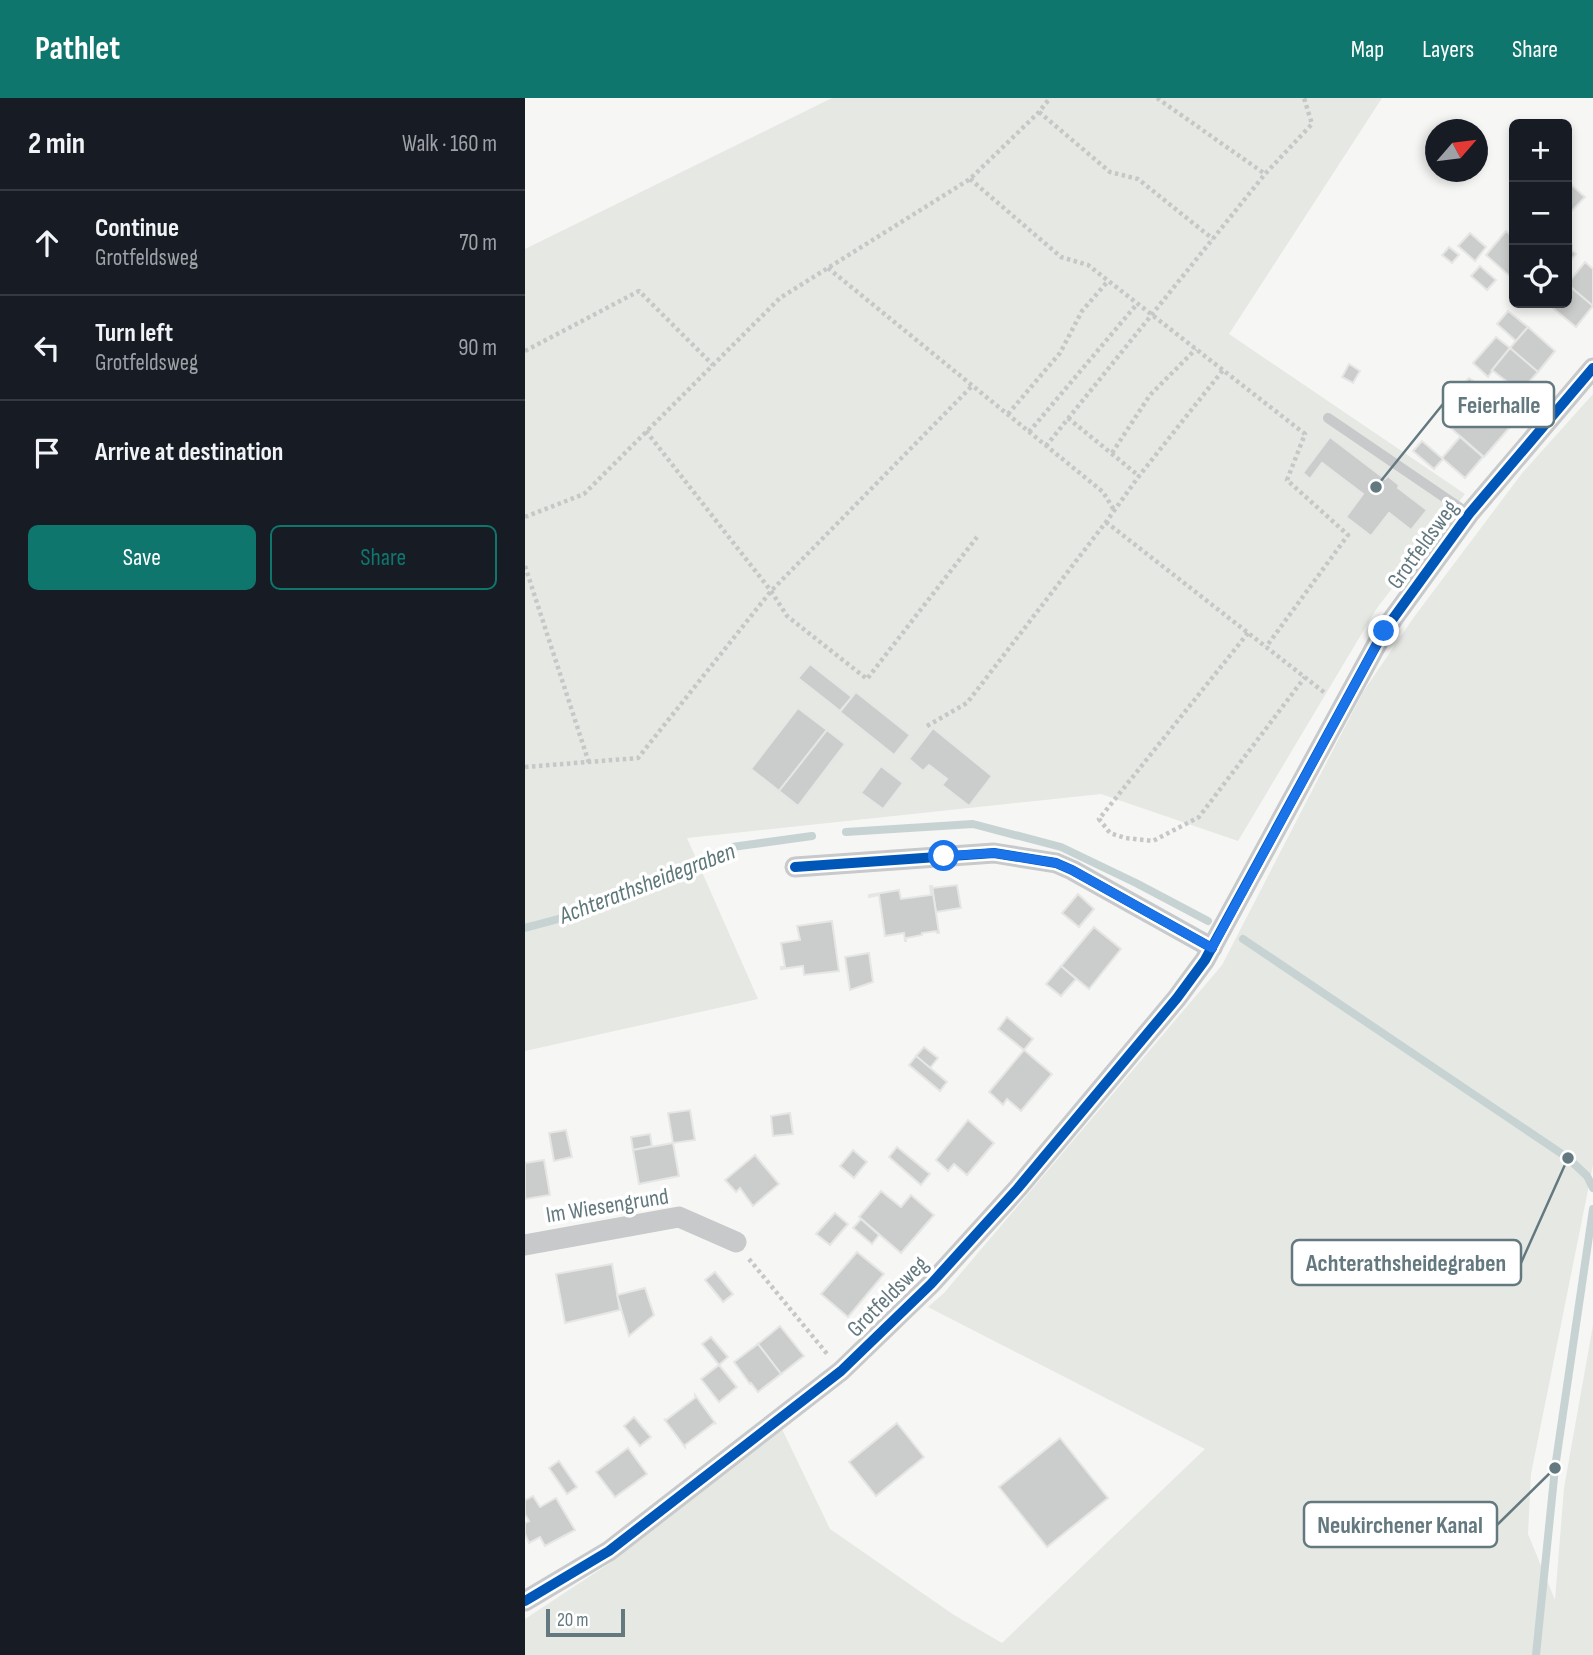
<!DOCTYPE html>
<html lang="en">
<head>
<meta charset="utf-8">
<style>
	body { margin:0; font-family:"Sofia Sans Condensed",sans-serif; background:#242831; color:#f1f3f6 }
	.controls { position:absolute; right:21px; top:21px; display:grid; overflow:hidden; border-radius:10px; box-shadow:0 4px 10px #0003 }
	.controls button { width:63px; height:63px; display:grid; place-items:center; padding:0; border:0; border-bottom:2px solid #363941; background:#171b24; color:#f1f3f6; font:35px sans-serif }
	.compass { position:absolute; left:900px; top:21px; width:63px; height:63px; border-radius:50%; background:#171b24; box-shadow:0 4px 10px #0003; rotate:62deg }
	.scale { position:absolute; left:21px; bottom:18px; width:79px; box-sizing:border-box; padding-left:7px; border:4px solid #63797f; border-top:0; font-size:19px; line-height:24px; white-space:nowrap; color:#63797f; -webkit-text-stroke:5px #fff; paint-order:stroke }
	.stop { position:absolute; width:21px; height:21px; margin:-16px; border:5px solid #1a73e8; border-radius:50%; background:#fff }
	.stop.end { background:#1a73e8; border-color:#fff; box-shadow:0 2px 7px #0008 }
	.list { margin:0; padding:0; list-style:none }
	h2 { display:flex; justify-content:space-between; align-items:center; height:91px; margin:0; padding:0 28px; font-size:30px }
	h2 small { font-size:23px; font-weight:400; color:#9ea1a6 }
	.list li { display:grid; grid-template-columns:46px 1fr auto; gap:21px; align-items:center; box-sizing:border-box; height:105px; padding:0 28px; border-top:2px solid #363941 }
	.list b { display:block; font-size:26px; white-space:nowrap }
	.list p { margin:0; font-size:23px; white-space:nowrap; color:#9ea1a6 }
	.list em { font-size:23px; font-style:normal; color:#9ea1a6 }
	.actions { display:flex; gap:14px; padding:21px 28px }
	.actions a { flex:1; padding:16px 0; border:2px solid #0f766e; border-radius:10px; text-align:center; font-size:24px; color:#0f766e }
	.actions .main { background:#0f766e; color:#fff }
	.icon { flex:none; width:38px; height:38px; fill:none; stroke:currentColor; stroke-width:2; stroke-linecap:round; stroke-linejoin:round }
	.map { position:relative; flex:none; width:1068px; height:1557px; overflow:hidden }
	header { display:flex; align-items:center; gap:42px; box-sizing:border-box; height:98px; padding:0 35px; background:#0f766e; color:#fff }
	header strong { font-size:33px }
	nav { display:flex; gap:38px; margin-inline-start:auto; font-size:24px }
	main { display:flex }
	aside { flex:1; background:#171b24 }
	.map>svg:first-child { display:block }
</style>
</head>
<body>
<header>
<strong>Pathlet</strong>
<nav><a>Map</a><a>Layers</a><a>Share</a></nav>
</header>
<main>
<aside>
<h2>2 min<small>Walk · 160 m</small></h2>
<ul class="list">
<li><svg class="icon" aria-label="ahead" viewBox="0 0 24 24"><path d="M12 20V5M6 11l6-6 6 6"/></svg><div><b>Continue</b><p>Grotfeldsweg</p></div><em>70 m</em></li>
<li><svg class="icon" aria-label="left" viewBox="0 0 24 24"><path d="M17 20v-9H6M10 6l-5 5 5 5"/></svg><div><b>Turn left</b><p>Grotfeldsweg</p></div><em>90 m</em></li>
<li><svg class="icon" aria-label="arrive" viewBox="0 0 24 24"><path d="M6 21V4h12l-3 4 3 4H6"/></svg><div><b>Arrive at destination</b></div></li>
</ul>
<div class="actions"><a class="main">Save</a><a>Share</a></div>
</aside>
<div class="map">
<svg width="1068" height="1557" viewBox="0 0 1068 1557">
	<rect width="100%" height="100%" fill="#f6f6f5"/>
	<!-- green -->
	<g fill="#e6e8e3">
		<path d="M307,0H857L704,236L940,396L852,510L713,743L576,696L162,740L233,901L0,953V151Z"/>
		<path d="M1068,296V1067L1006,1376L1003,1436L1030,1502L1039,1390L1068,1227V1557H0V1521L85,1465L244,1335L257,1331L305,1431L429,1517L477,1545L680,1351L403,1209L419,1195L697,867L838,594L889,519L998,374Z"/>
	</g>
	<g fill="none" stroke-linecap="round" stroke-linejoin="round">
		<!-- stream -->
		<g stroke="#c7d3d3" stroke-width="8">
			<path d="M321,734L448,726L536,749L611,785L683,823"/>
			<path d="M0,830L67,812L182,765L207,749L287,738"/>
			<path d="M718,841L1043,1060L1062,1078L1068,1090"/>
			<path d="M1011,1557L1030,1370L1068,1111"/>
		</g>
	</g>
	<!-- building -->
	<g fill="#cbcdcd" stroke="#e6e6e5" stroke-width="2">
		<path d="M1042,83L1060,99L1042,118Z"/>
		<path d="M981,133L989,140V182L961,157Z"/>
		<path d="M945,135L961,149L950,163L933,148Z"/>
		<path d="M1042,147H1047V152L1051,156L1042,167Z"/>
		<path d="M924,149L934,157L927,165L917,157Z"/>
		<path d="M1060,164L1068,171V208L1042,186Z"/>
		<path d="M955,168L971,182L962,192L946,178Z"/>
		<path d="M1042,186L1068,208L1051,229L1023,206L1042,205Z"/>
		<path d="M983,213L1003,229L991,243L972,226Z"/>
		<path d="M1003,229L1030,253L1013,274L985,250Z"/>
		<path d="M971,239L985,250L967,272H968L963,279L948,265Z"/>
		<path d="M985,250L1013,274L995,294L967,272Z"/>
		<path d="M824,266L835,273L828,285L817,279Z"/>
		<path d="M944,280L977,302L967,314L946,295L944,298L935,290Z"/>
		<path d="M946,295L985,329L959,359L920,325Z"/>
		<path d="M805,339L860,381L863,378L874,387L873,390L902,412L886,432L864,415L846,438L821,419L838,396L797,365L785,381L778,375Z"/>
		<path d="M935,339L958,359L940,380L917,360Z"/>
		<path d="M897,343L918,361L909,371L888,353Z"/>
		<path d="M285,566L327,599L315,613L273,580Z"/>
		<path d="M331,594L385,637L369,657L315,614Z"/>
		<path d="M273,610L302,632L254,693L226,671Z"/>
		<path d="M408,630L467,678L444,708L417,687L422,681L404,667L398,673L384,661Z"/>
		<path d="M302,632L320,646L273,708L254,693Z"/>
		<path d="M356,668L378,685L358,711L336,695Z"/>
		<path d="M432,787L436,810L411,814L407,790Z"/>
		<path d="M405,788H407L414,835H412L411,833L397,835V837L381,840V843H380L379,835L360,838L354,797L344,799V797L374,792L376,801L406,797Z"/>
		<path d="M553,796L569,811L554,829L537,815Z"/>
		<path d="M307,823L314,873L279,877L278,868L256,871V869H260L256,845L275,842L272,828Z"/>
		<path d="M569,829L596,851L564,891L536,868Z"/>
		<path d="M344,855L348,884L325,892L320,859Z"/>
		<path d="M536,868L551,881L536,898L521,886Z"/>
		<path d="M482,919L508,941L499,952L473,931Z"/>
		<path d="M399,949L413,960L405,970L391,958Z"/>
		<path d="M499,952L527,976L496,1013L482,1001L478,1007L464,994Z"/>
		<path d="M391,958L422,984L415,993L384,967Z"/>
		<path d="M165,1012L170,1042L148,1045L143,1015Z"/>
		<path d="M265,1015L268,1036L248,1038L246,1018Z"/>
		<path d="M443,1022L469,1045L442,1077L429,1066L423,1073L411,1062Z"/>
		<path d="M41,1032L47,1059L29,1063L24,1035Z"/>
		<path d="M125,1036L127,1048L108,1052L106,1039Z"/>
		<path d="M148,1045L154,1078L114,1086L108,1052Z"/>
		<path d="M372,1049L405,1076L396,1087L364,1059Z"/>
		<path d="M328,1052L342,1064L329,1080L315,1068Z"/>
		<path d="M230,1057L254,1086L228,1108L215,1090L211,1094L200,1082Z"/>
		<path d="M19,1062L25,1097L0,1101V1065Z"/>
		<path d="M356,1093L376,1109L386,1097L409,1117L376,1155L334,1119Z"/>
		<path d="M310,1115L323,1126L305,1147L291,1136Z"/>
		<path d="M336,1121L354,1137L347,1146L328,1130Z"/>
		<path d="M332,1154L359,1176L323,1219L296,1196Z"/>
		<path d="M87,1166L95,1212L40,1225L31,1176Z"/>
		<path d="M190,1174L208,1196L198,1204L180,1182Z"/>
		<path d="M120,1190L129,1217L104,1238L92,1197Z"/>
		<path d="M255,1228L279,1258L256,1276L233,1246Z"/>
		<path d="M186,1239L203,1259L194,1267L177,1246Z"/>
		<path d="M233,1246L256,1276L233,1294L226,1285L225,1286L209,1264Z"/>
		<path d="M194,1267L212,1289L194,1304L176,1281Z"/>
		<path d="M170,1297L191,1326L189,1325L160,1347V1349L139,1321L141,1322L170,1300Z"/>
		<path d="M109,1319L126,1339L115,1348L99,1328Z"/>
		<path d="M372,1325L399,1359L351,1398L324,1364Z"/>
		<path d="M535,1340L583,1400L522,1449L474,1389Z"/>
		<path d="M103,1350L122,1376L90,1399L71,1374Z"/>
		<path d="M34,1363L52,1389L42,1396L24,1370Z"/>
		<path d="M8,1398L15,1409L31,1400L50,1432L20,1448L15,1439L4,1445L0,1436V1425L4,1423L0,1416V1402Z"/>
	</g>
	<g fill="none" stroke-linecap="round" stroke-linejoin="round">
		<!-- path -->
		<g stroke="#c6c8c8" stroke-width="4.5" stroke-dasharray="3.5 3.5" stroke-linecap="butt">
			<path d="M632,0L740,76"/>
			<path d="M514,14L585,74L613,81L688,141"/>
			<path d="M445,81L536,159L563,167L780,336L762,382L823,437L741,549"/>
			<path d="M303,170L578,394L589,412"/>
			<path d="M0,253L114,193L188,267"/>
			<path d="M483,316L535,255L557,213L583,183"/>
			<path d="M543,320L614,378"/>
			<path d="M121,333L246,493L262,518L342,581L452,439"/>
			<path d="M504,334L612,206"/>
			<path d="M521,348L740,76L787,26L779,0"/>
			<path d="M587,355L625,297L671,251"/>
			<path d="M0,419L59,396L255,200L445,81L514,14L525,0"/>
			<path d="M581,424L800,595"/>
			<path d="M0,468L64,665"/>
			<path d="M723,535L574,721L585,735L600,740L628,743L674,719L780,579"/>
			<path d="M402,628L442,605L581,424L614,378L698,272"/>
			<path d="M0,669L113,660L246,493L447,288"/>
			<path d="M224,1161L303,1257"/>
		</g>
		<!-- service -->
		<path stroke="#c7c9ca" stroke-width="10" d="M803,320L944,416"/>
		<!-- minor -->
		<g stroke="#c7c9ca" stroke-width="21">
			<path d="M270,769L469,755L531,765L547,772L687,850"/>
			<path d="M0,1147L154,1119L211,1144"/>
			<path d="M0,1503L84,1453L316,1273L406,1186L493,1090L652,900L680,862L859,533L944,416L1068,270"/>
		</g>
		<defs>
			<g id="cycleway">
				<path d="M270,769L469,755L531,765L547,772L687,850"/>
				<path d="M0,1503L84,1453L316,1273L406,1186L493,1090L652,900L680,862L859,533L944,416L1068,270"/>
			</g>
		</defs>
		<!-- cycleway casing -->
		<use href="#cycleway" stroke="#fff" stroke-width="15"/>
		<!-- cycleway -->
		<use href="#cycleway" stroke="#0057b8" stroke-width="10"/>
	</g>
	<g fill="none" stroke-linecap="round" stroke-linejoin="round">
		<!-- route -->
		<path stroke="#1a73e8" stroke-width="9" d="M419,758L469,755L531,765L547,772L687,850L859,533"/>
	</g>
	<g text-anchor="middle" stroke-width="7" stroke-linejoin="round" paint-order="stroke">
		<!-- street labels -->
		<g font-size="23" fill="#63797f" stroke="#fff">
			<text transform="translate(897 446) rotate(-54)" y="8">Grotfeldsweg</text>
			<text transform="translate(82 1107) rotate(-9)" y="8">Im Wiesengrund</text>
			<text transform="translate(362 1198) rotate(-45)" y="8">Grotfeldsweg</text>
		</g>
		<!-- water labels -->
		<g font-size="24" font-style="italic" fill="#5e7879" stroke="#fff">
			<text transform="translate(122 785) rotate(-21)" y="8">Achterathsheidegraben</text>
		</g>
	</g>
	<!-- callouts -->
	<path fill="none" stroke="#63797f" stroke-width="2.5" d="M851 389L918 306M1043 1060L996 1165M1030 1370L972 1427"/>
	<g fill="#63797f" stroke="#fff" stroke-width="2.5">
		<circle cx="851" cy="389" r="7"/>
		<circle cx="1043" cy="1060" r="7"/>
		<circle cx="1030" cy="1370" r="7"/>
	</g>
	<g fill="#fff" stroke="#63797f" stroke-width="2.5">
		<rect x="918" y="284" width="111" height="45" rx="7"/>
		<rect x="767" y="1142" width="229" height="45" rx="7"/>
		<rect x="779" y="1404" width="193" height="45" rx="7"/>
	</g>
	<g font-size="24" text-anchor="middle" font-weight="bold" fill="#63797f">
		<text x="974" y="315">Feierhalle</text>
		<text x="881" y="1173">Achterathsheidegraben</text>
		<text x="875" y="1435">Neukirchener Kanal</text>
	</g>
</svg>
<div class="controls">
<button>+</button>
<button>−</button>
<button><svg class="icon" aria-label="locate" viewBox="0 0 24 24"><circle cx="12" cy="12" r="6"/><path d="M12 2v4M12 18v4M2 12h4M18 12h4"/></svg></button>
</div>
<svg class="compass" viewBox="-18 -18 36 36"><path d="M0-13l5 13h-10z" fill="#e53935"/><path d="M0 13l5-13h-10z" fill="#9ea1a6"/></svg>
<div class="scale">20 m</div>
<div class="stop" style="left:419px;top:758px"></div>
<div class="stop end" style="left:859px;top:533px"></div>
</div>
</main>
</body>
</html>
